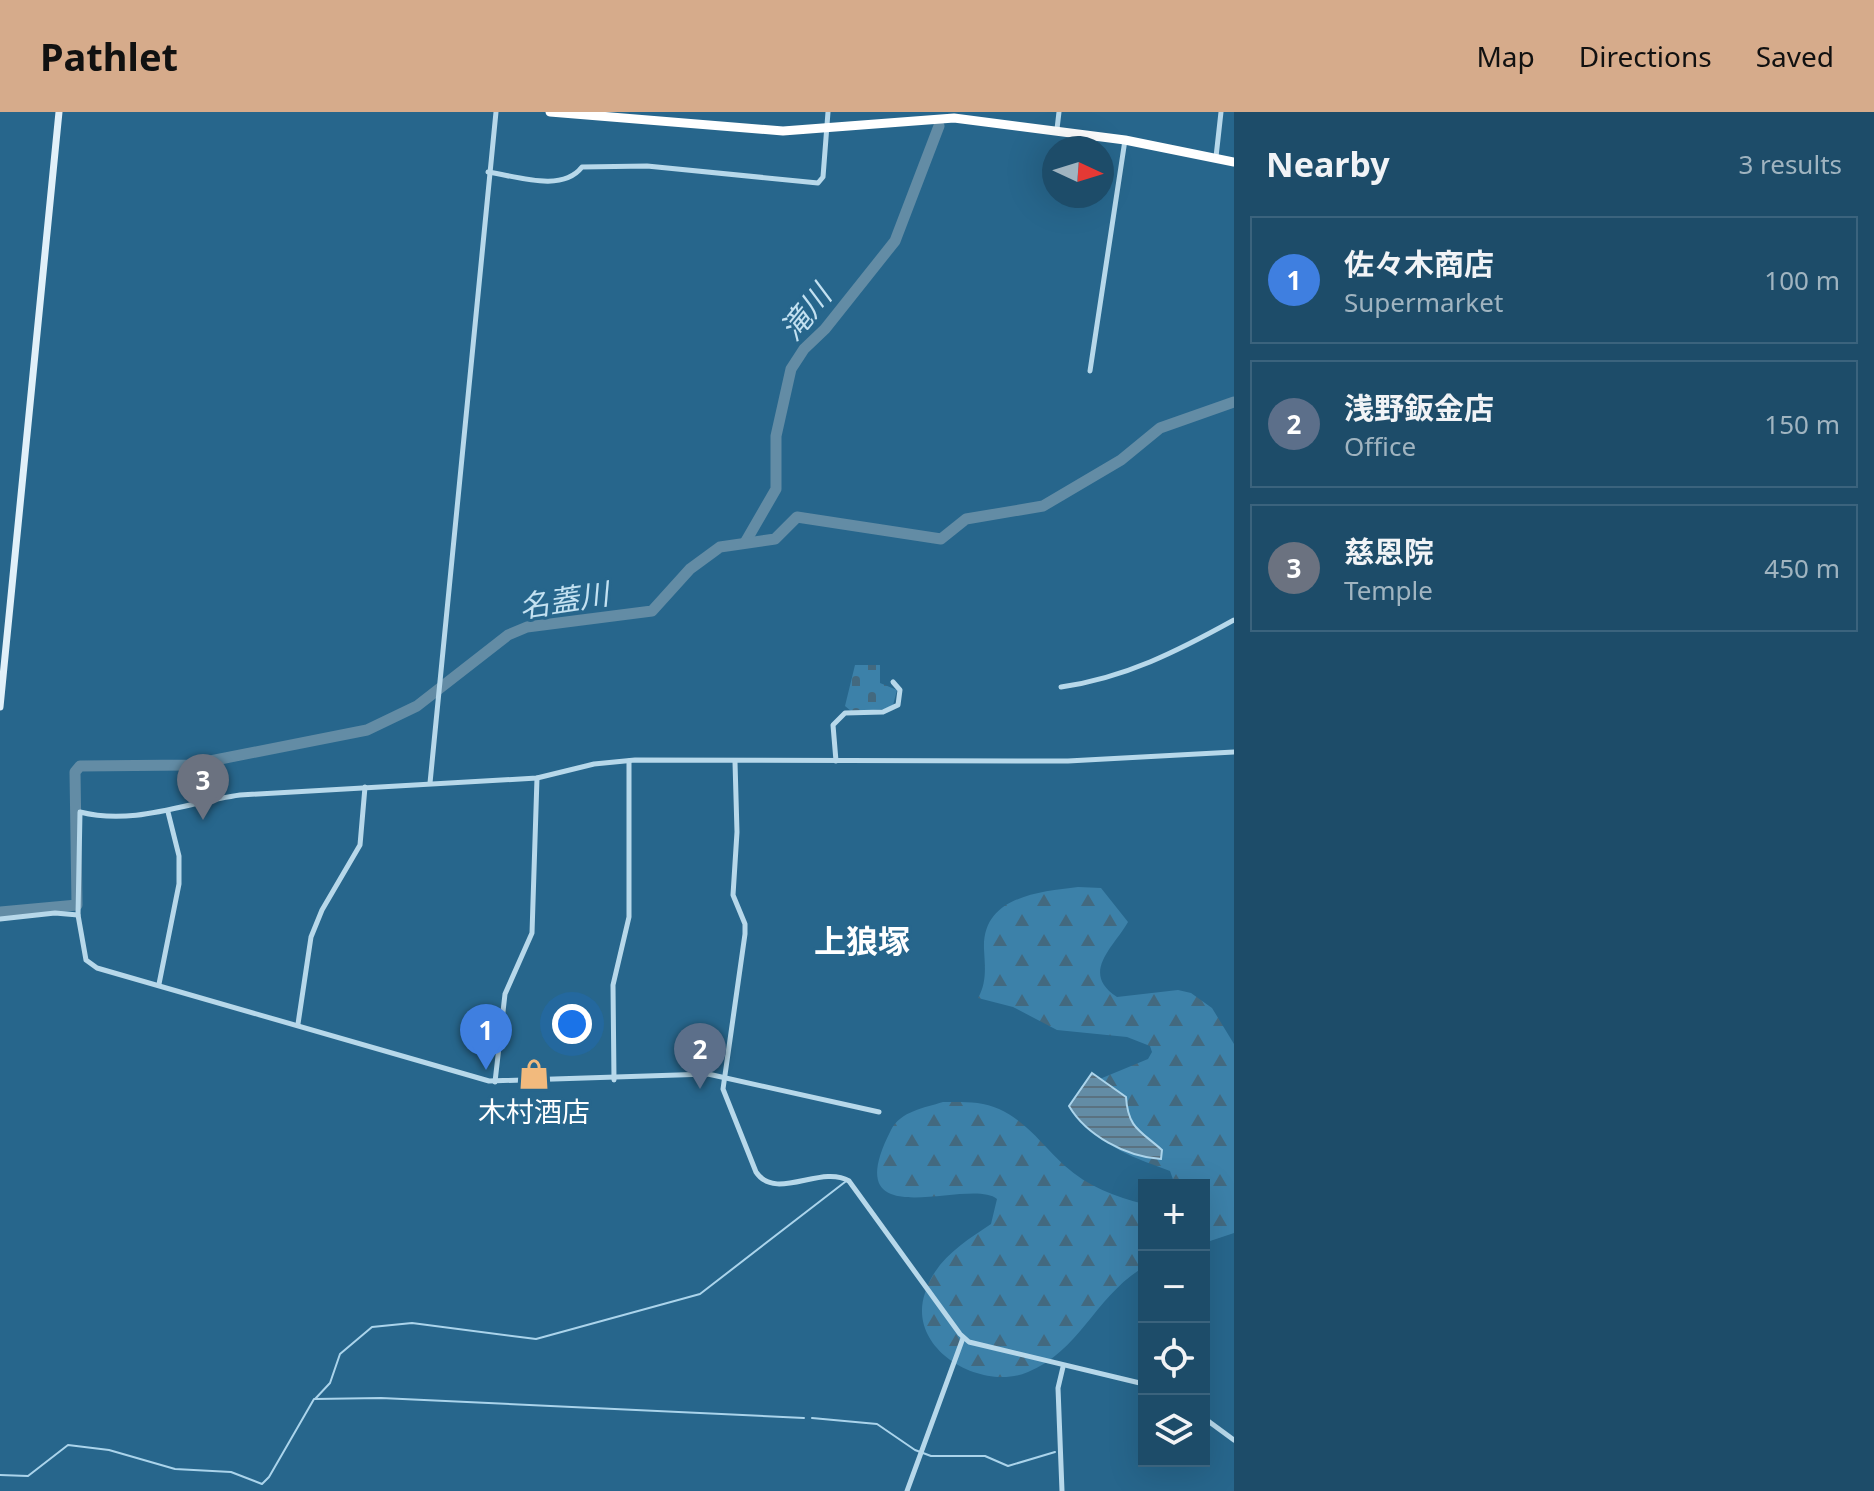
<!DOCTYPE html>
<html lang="en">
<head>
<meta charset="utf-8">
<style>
	body { margin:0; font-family:"Noto Sans","Noto Sans JP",sans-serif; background:#2a5671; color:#f1f3f6 }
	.controls { position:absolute; right:24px; bottom:24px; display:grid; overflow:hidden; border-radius:0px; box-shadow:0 8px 32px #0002 }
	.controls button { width:72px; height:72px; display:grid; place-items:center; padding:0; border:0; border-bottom:2px solid #3b637d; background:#1d4c69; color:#f1f3f6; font:40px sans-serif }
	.compass { position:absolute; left:1042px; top:24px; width:72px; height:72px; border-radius:50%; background:#1d4c69; box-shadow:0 8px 32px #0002; rotate:94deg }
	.you { position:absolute; left:572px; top:912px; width:28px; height:28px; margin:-20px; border:6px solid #fff; border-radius:50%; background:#1a73e8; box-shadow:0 0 0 12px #1a73e833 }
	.badge { display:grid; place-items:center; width:52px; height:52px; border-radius:50%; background:#d6ab8b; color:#fff; font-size:26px; font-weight:700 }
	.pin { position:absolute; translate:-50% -66px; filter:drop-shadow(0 2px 4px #0008) }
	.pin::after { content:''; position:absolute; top:42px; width:28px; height:24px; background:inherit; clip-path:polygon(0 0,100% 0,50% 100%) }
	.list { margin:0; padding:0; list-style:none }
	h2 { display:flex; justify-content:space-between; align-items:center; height:104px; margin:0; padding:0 32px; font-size:34px }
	h2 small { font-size:26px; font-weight:400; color:#a0b4c0 }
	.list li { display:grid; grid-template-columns:52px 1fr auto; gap:24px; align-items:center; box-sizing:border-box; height:128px; margin:0 16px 16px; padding:0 16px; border:2px solid #3b637d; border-radius:0px }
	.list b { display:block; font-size:30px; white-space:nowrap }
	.list p { margin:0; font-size:26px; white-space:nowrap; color:#a0b4c0 }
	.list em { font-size:26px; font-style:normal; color:#a0b4c0 }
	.icon { flex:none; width:44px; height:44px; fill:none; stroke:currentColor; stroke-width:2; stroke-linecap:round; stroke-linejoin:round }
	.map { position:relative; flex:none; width:1234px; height:1379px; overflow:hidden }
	header { display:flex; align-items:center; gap:48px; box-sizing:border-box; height:112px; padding:0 40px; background:#d6ab8b; color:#111 }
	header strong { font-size:38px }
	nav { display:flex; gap:44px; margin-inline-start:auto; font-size:28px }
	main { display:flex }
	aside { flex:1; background:#1d4c69 }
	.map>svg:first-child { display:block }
</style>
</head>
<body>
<header>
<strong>Pathlet</strong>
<nav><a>Map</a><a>Directions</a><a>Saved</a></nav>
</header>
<main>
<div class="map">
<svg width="1234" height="1379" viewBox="0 0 1234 1379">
	<defs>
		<pattern id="forest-firs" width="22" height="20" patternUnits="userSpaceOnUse" patternTransform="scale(2)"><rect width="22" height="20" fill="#3c81a9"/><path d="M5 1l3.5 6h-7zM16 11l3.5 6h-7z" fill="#43697f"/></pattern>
		<pattern id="cemetery-stones" width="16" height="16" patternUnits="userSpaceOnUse" patternTransform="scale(2)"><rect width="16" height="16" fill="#3c81a9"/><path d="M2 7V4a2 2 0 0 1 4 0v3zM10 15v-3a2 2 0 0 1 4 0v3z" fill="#43697f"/></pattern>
		<pattern id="water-rules" width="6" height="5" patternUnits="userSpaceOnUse" patternTransform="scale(2)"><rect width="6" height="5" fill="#638ca5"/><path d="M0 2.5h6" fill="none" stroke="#5a7281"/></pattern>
	</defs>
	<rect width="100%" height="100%" fill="#27668c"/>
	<!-- forest -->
	<g fill="url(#forest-firs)">
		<path d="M1078,775L1101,776L1128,810C1113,836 1080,861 1117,885L1178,878L1191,881L1212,896L1234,932V1121L1204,1131V1073H1175L1170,1059C1123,1041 1099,1036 1075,988L1090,971L1148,947L1152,940L1150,934L1127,925L1057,918L1013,895L978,886C987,870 985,855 984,837C982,785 1037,780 1078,775Z"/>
		<path d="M943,990C962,990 982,989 999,997C1027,1010 1043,1034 1065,1054C1087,1074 1116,1085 1144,1092V1155C1096,1183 1080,1239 1028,1260C981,1280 906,1237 925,1181C935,1148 964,1130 991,1112L997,1087C969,1064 834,1129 891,1018C901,999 924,996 943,990Z"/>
	</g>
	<!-- cemetery -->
	<path fill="url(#cemetery-stones)" d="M855,553H880V571L897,578L892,597L851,599L845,594Z"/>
	<!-- water -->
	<path fill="url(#water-rules)" stroke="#abd4eb" stroke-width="2" d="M1092,961L1126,985C1128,1017 1141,1019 1162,1038L1161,1047C1126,1045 1086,1023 1069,994Z"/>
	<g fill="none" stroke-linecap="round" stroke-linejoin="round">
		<!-- stream -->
		<g stroke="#abd4eb" stroke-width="2">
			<path d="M315,1287L330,1271L340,1242L372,1215L412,1211L536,1227L700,1182L845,1070"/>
			<path d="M812,1306L877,1312L915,1338L931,1344H985L1008,1354L1055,1340"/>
			<path d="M0,1363L28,1364L68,1333L109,1338L175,1357L231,1360L262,1372L269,1365L314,1287L381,1286L804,1306"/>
		</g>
		<!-- river -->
		<g stroke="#638ca5" stroke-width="11">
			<path d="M746,429L776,377V324L791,257L804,237L825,217L895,129L939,14"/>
			<path d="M0,800L77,793L75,660L80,654L190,653L367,618L417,594L508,523L527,515L652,499L690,457L720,435L775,427L797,405L941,427L966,407L1043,394L1121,348L1160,316L1234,290"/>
		</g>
		<!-- street -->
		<g stroke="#b7d8ea" stroke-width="5">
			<path d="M1057,17L1059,0"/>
			<path d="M1216,45L1221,0"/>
			<path d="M488,60C516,64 562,81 582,55L647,54L818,71L823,65L828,0"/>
			<path d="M1090,259L1125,28"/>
			<path d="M1061,575C1125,566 1178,539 1234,508"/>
			<path d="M836,649L833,613L845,601L883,600L898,593L900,578L893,570"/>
			<path d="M735,650L737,720L733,783L745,812V822L723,977L756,1060C776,1090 821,1052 849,1069L960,1222L969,1230L1144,1272"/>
			<path d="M430,671L496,0"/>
			<path d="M0,807L55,801L78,803"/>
			<path d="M159,872L179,772V744L168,700"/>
			<path d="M298,912L311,825L322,798L360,733L365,675"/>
			<path d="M614,968L613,873L629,805V649"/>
			<path d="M495,970L505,882L532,821L537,666"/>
			<path d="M879,1000L708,962L489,969L97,856L86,848L78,803L80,700C135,714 187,690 240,683L537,666L594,652L635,648L1068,649L1234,640"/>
			<path d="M1204,1306L1234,1328"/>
			<path d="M907,1379L963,1226"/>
			<path d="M1062,1379L1058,1276L1063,1255"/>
		</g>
		<!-- secondary -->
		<path stroke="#e1f0f9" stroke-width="7" d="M0,595L59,0"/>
		<!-- highway -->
		<path stroke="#fff" stroke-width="9" d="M550,0L783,19L954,6L1125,28L1234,50"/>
	</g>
	<!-- icons -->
	<defs>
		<symbol id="shop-bare" viewBox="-9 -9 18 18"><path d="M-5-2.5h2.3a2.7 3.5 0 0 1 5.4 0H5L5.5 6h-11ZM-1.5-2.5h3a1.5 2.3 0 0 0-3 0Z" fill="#f2ba7d" stroke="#27668c" stroke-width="2.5" paint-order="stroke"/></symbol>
	</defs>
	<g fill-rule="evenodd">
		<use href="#shop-bare" x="512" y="940" width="44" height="44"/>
	</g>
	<g text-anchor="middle" stroke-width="6" stroke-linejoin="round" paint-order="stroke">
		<!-- poi labels -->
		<g font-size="28" fill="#fff" stroke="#27668c">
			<text x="534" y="1010">木村酒店</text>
		</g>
		<!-- water labels -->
		<g font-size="30" font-style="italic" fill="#c3e1f1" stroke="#27668c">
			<text transform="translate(806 201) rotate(-51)" y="10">滝川</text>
			<text transform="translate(564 489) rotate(-9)" y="10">名蓋川</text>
		</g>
		<!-- quarter labels -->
		<g font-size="32" font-weight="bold" fill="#fff" stroke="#27668c">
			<text x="862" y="841">上狼塚</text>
		</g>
	</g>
</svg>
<div class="controls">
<button>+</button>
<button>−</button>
<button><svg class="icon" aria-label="locate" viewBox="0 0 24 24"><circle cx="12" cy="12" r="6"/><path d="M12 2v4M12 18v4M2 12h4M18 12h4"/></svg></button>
<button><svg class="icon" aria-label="layers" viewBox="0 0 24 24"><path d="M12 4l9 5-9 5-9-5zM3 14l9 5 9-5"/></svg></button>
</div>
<svg class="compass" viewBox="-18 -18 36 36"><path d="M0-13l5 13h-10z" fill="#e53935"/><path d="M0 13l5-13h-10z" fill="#a0b4c0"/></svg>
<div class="you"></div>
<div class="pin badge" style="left:486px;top:958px;background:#3f7fe0">1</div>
<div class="pin badge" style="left:700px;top:977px;background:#5c6f8a">2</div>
<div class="pin badge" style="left:203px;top:708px;background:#6b7280">3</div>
</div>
<aside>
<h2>Nearby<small>3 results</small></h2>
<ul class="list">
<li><span class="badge" style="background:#3f7fe0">1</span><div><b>佐々木商店</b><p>Supermarket</p></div><em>100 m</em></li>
<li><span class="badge" style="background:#5c6f8a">2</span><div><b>浅野鈑金店</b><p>Office</p></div><em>150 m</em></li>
<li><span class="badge" style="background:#6b7280">3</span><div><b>慈恩院</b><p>Temple</p></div><em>450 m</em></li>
</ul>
</aside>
</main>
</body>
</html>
